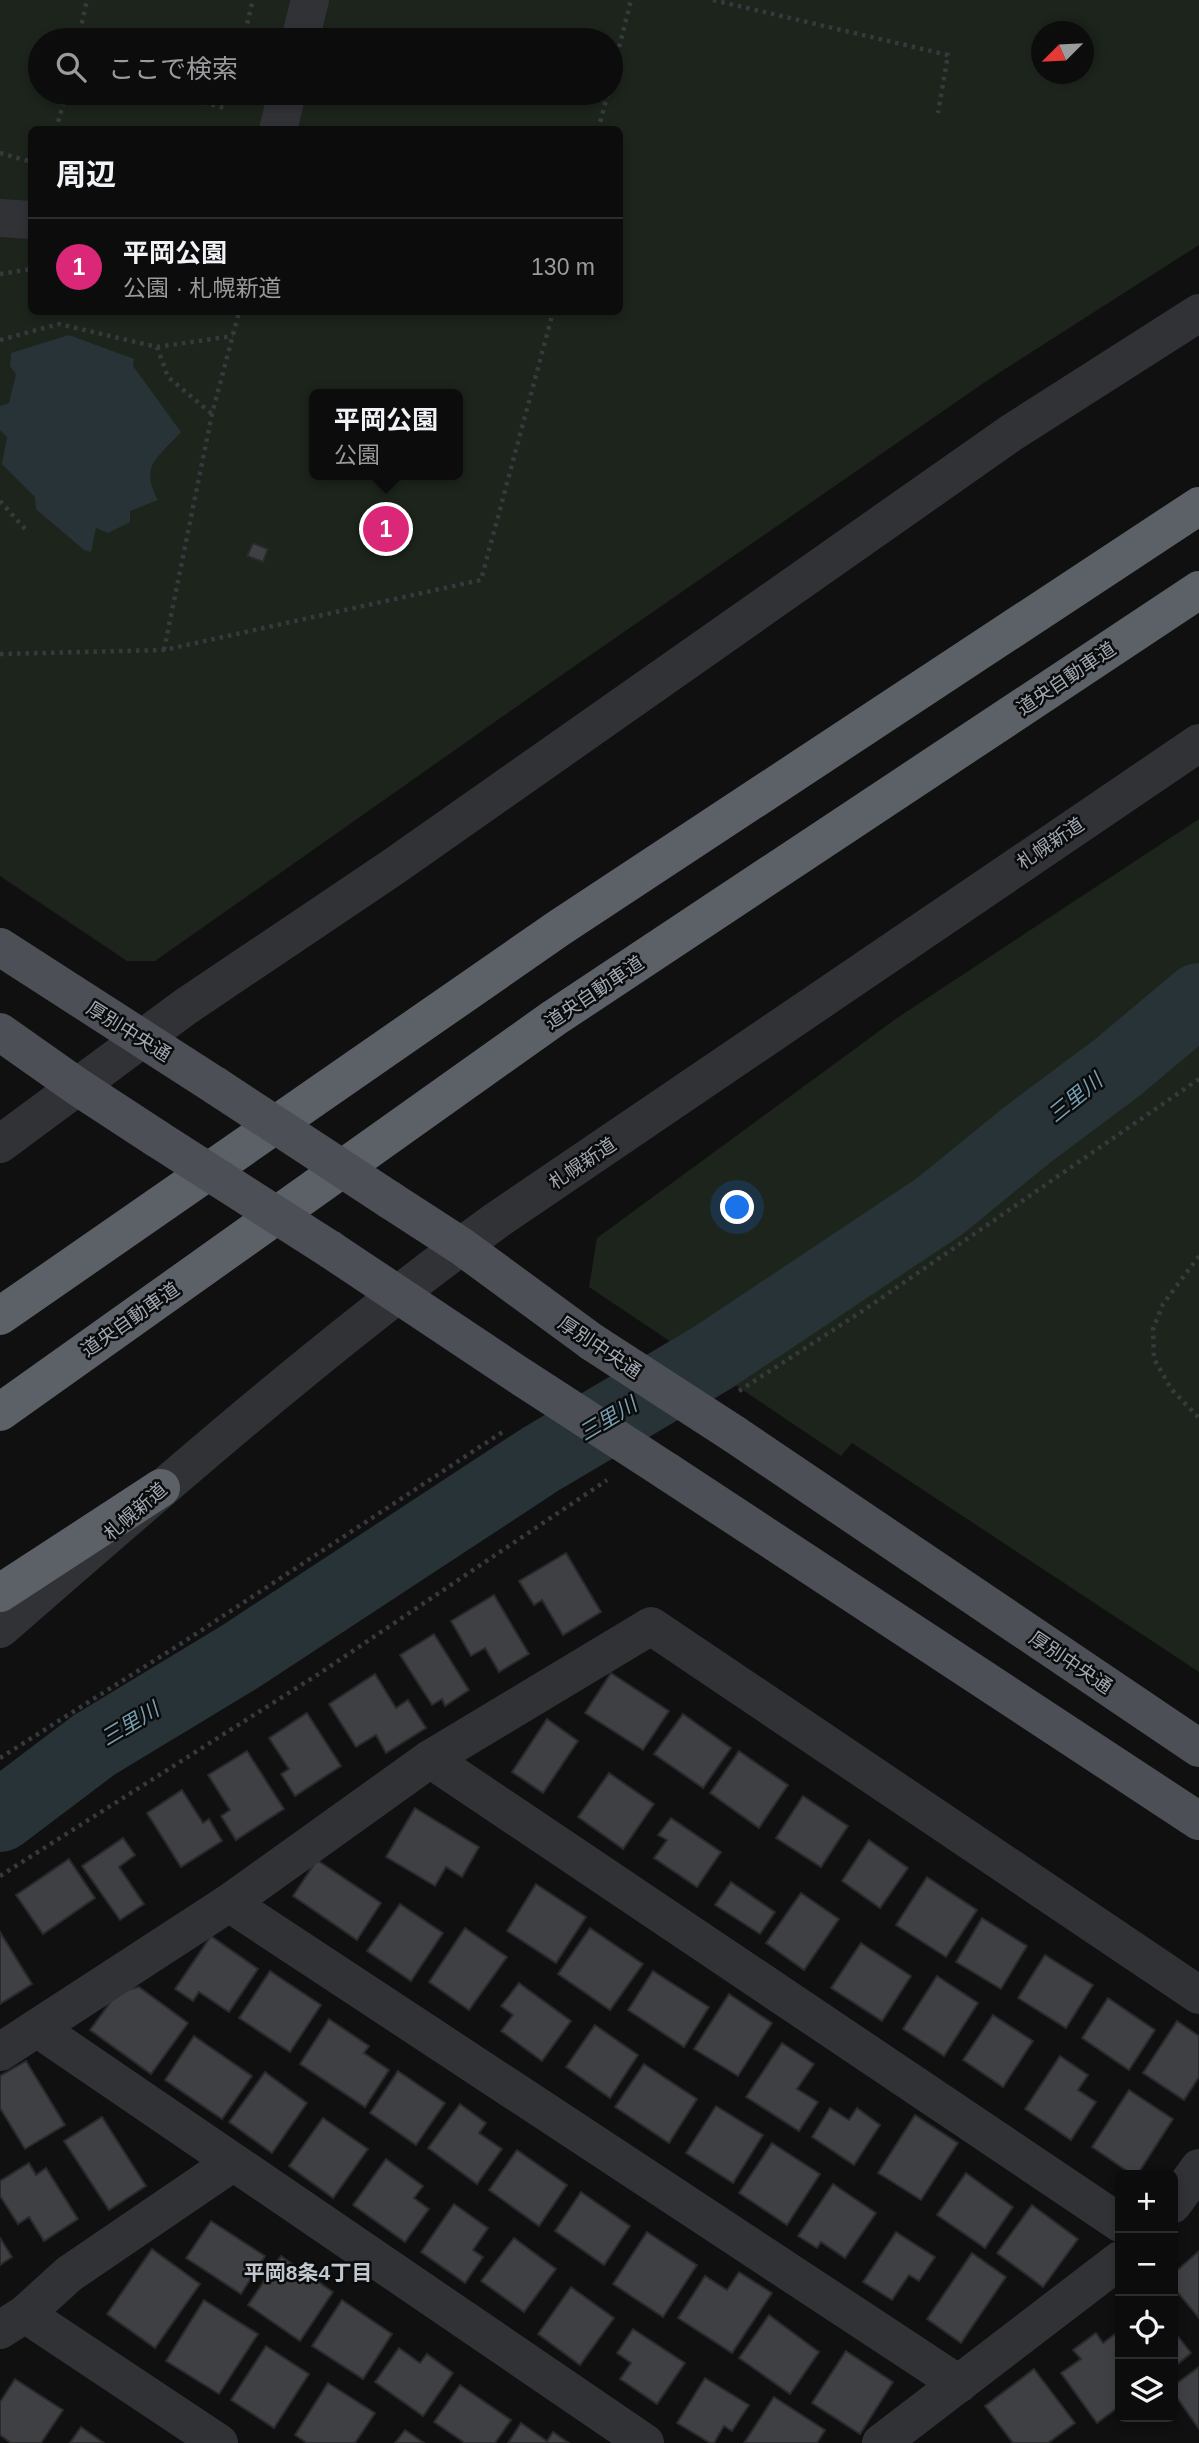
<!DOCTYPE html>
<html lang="ja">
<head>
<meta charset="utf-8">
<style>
	body { margin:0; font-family:Helvetica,"Noto Sans JP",sans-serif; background:#1a1a1b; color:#f1f3f6 }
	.controls { position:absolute; right:21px; bottom:21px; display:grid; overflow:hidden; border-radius:10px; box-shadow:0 4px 10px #0003 }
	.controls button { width:63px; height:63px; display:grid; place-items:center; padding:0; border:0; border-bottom:2px solid #2c2c2e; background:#0c0c0d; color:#f1f3f6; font:35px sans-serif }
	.compass { position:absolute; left:1031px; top:21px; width:63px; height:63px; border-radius:50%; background:#0c0c0d; box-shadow:0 4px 10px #0003; rotate:246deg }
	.you { position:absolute; left:738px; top:1208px; width:24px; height:24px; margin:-18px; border:5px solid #fff; border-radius:50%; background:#1a73e8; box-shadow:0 0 0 10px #1a73e833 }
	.badge { display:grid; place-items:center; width:46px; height:46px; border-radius:50%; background:#db2777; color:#fff; font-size:23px; font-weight:700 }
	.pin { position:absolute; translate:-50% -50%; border:4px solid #fff; box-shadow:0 2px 7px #0006 }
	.popup { position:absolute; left:309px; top:389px; width:154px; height:91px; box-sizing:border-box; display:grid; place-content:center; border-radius:10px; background:#0c0c0d; filter:drop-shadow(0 2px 5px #0005); font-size:23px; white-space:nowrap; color:#9a9b9d }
	.popup b { font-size:26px; color:#f1f3f6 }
	.popup::after { content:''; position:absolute; left:50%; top:100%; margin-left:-14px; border:14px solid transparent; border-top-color:#0c0c0d }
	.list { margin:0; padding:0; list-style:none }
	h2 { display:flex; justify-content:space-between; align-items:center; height:91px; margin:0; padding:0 28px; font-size:30px }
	h2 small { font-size:23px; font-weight:400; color:#9a9b9d }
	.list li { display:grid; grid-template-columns:46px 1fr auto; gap:21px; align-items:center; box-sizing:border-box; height:98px; padding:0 28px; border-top:2px solid #2c2c2e }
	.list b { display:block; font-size:26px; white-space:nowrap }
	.list p { margin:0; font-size:23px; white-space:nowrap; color:#9a9b9d }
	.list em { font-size:23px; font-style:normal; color:#9a9b9d }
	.icon { flex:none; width:38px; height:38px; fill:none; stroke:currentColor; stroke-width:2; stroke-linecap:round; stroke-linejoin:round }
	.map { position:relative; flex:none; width:1199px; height:2443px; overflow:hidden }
	.search { position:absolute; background:#0c0c0d; box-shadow:0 4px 10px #0003; left:28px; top:28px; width:595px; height:77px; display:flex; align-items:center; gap:18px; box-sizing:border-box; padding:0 24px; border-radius:38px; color:#9a9b9d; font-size:26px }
	.panel { position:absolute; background:#0c0c0d; box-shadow:0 4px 10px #0003; left:28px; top:126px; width:595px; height:189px; border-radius:10px }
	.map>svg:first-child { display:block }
</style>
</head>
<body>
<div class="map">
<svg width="1199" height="2443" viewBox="0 0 1199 2443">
	<rect width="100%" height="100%" fill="#101011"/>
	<!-- green -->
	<g fill="#1c241c" fill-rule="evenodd">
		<path d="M0,0H1199V245L988,380L556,679L155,961H127L0,876ZM1042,32H1084V74H1042ZM40,40H611V93H40ZM32,130H620V312H32ZM314,394H458V475H314Z"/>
		<path d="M1199,819V1672L852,1443L841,1456L589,1287L597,1238L897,1018Z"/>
	</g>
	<!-- water -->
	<path fill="#283337" d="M69,335L134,359L133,366L181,432C158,458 139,465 158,500L130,511V522L108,533L96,528L91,552L84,550L36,509L35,497L2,464L7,437L0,430V406L9,403L16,374L10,366L11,353Z"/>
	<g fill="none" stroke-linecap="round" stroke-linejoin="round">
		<!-- river -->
		<path stroke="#283337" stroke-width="72" d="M0,1816L94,1745L241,1656L541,1459L712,1358L940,1206L1027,1135L1118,1067L1199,999"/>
	</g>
	<!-- building -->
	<g fill="#3e4044" stroke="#2a2a2d" stroke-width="2">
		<path d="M253,543L268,549L263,562L247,556Z"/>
		<path d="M566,1553L601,1612L563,1635L542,1600L534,1605L519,1581Z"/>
		<path d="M494,1595L529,1654L499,1672L485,1648L471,1656L451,1621Z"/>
		<path d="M434,1634L469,1690L445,1706L442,1699L432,1705L400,1655Z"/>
		<path d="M611,1673L669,1711L643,1750L585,1713Z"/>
		<path d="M375,1674L396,1708L408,1700L426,1728L386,1753L376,1735L356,1747L329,1704Z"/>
		<path d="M307,1713L341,1766L295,1796L281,1774L289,1769L269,1738Z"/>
		<path d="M683,1714L731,1748L703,1788L654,1754Z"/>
		<path d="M547,1719L578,1741L543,1793L512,1772Z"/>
		<path d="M247,1751L284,1809L236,1840L221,1816L230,1810L208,1775Z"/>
		<path d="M739,1751L788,1785L759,1828L710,1793Z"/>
		<path d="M609,1773L654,1804L623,1849L578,1817Z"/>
		<path d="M182,1790L203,1823L209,1819L222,1841L181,1867L147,1813Z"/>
		<path d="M803,1796L848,1826L821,1867L776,1838Z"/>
		<path d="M415,1808L479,1847L462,1877L446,1867L435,1886L386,1857Z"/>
		<path d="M671,1818L721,1852L697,1887L654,1858L667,1840L658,1835Z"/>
		<path d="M123,1838L135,1855L119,1867L144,1904L120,1920L82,1866Z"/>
		<path d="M869,1840L908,1868L880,1908L842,1881Z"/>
		<path d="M69,1859L95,1898L43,1934L16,1895Z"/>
		<path d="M317,1860L381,1903L357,1940L293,1896Z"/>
		<path d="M927,1877L977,1910L946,1957L896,1925Z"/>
		<path d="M731,1882L775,1912L760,1934L715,1905Z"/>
		<path d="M536,1884L586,1917L556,1963L507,1931Z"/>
		<path d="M801,1893L839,1919L804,1970L766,1943Z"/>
		<path d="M400,1904L443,1933L411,1981L367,1951Z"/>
		<path d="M982,1918L1027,1946L1001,1989L956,1962Z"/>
		<path d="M465,1928L507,1957L469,2010L429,1982Z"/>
		<path d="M590,1928L643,1964L610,2010L558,1974Z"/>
		<path d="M0,1932L32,1984L0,2004Z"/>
		<path d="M211,1936L258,1969L229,2012L199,1992L193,2001L175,1989Z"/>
		<path d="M861,1943L911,1976L882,2021L831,1988Z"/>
		<path d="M1045,1955L1093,1985L1066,2028L1018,1998Z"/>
		<path d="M270,1971L321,2005L290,2052L239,2018Z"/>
		<path d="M653,1971L709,2007L684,2047L628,2010Z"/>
		<path d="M937,1976L978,2003L944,2056L903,2029Z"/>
		<path d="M519,1983L571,2021L542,2061L501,2031L513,2015L501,2006Z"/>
		<path d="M139,1987L188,2023L151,2074L90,2030L118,1992Z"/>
		<path d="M729,1994L772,2023L738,2076L694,2049Z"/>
		<path d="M1108,1998L1155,2030L1129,2070L1082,2038Z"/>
		<path d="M993,2015L1033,2041L1003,2087L963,2060Z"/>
		<path d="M329,2019L369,2046L364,2053L389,2070L365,2107L300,2064Z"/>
		<path d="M1177,2021L1199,2036V2077L1184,2100L1143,2073Z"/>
		<path d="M595,2025L638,2055L610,2098L566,2067Z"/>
		<path d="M194,2036L252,2076L222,2119L165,2080Z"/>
		<path d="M782,2043L814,2064L797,2089L818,2102L799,2131L746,2097Z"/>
		<path d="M1060,2056L1088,2075L1078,2090L1096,2102L1071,2140L1025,2109Z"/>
		<path d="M26,2061L65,2125L25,2149L0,2108V2076Z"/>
		<path d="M644,2064L697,2099L669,2143L615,2107Z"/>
		<path d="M398,2071L445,2103L416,2145L370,2113Z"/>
		<path d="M265,2072L307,2103L272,2153L229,2122Z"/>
		<path d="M1129,2090L1173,2119L1137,2175H1133L1092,2147Z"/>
		<path d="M460,2104L486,2123L479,2133L502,2149L477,2184L428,2148Z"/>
		<path d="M716,2106L763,2135L733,2183L686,2153Z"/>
		<path d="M830,2108L849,2120L857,2108L880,2125L854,2165L812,2137Z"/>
		<path d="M915,2115L958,2143L921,2200L878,2173Z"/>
		<path d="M102,2117L146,2186L109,2210L64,2141Z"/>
		<path d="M323,2118L368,2149L333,2198L289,2166Z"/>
		<path d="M772,2143L820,2174L787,2225L739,2193Z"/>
		<path d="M517,2150L567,2185L539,2226L489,2190Z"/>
		<path d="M386,2159L423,2186L414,2198L429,2209L405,2242L353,2205Z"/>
		<path d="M29,2163L36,2175L46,2168L78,2219L44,2241L29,2217L18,2224L0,2196V2181Z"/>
		<path d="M966,2173L1013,2207L985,2248L937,2215Z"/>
		<path d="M833,2184L876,2213L845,2258L821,2242L817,2248L798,2236Z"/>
		<path d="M581,2192L630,2226L604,2265L555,2231Z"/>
		<path d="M454,2204L488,2228L473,2250L483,2257L465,2283L421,2252Z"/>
		<path d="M1032,2205L1078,2239L1043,2287L997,2253Z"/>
		<path d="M211,2221L265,2256L241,2294L186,2258Z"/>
		<path d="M647,2232L697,2265L663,2317L613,2284Z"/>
		<path d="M896,2232L935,2257L919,2281L909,2275L892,2300L863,2282Z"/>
		<path d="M0,2238L12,2257L0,2265Z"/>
		<path d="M514,2238L556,2269L524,2312L481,2281Z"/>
		<path d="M152,2249L200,2284L155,2348L107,2314Z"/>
		<path d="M1199,2251V2318L1173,2287V2274Z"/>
		<path d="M972,2253L1006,2277L961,2343L927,2319Z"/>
		<path d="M281,2256L333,2292L300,2341L248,2305Z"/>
		<path d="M739,2272L772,2293L732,2353L678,2318L705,2276L727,2290Z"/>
		<path d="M571,2287L614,2318L580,2365L538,2334Z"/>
		<path d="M204,2300L258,2334L219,2394L166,2361Z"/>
		<path d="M342,2300L392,2334L363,2379L312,2346Z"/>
		<path d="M769,2315L819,2352L790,2394L739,2358Z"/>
		<path d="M633,2329L685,2363L657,2404L620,2379L631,2363L617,2353Z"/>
		<path d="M1173,2330L1191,2353L1173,2368Z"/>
		<path d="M1096,2333L1103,2343L1115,2334L1120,2342V2406L1097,2423L1061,2373L1081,2359L1073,2350Z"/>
		<path d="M266,2346L309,2374L274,2428L231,2400Z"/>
		<path d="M399,2348L420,2363L427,2354L453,2373L423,2416L375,2382Z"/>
		<path d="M846,2351L893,2382L860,2434L812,2403Z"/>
		<path d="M1199,2367V2429L1173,2392V2386Z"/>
		<path d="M1034,2369L1075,2423L1048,2443H1013L985,2406Z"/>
		<path d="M705,2378L749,2405L732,2431L724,2426L714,2443H710L677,2423Z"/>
		<path d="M15,2379L63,2410L41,2443H11L0,2435V2402Z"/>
		<path d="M328,2383L375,2413L355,2443H307L295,2435Z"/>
		<path d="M460,2385L511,2420L495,2443H465L434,2422Z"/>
		<path d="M774,2397L825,2430L817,2443H744Z"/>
		<path d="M521,2423L547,2441L553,2432L569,2443H508Z"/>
		<path d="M81,2427L104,2443H70Z"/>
		<path d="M405,2430L424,2443H395Z"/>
	</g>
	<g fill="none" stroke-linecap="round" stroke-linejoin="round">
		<!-- path -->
		<g stroke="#373a3d" stroke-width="4.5" stroke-dasharray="3.5 5" stroke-linecap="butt">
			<path d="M713,0L948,55L938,113"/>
			<path d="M78,40L87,0"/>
			<path d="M243,40L253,0"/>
			<path d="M611,80L631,0"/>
			<path d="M162,93L225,108L229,93"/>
			<path d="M56,130L66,93"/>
			<path d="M598,130L608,93"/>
			<path d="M0,153L32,162"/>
			<path d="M0,274L32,269"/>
			<path d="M0,340L59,324L157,347L233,336"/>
			<path d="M157,347L168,377L212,414"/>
			<path d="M0,501L25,529"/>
			<path d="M164,650L212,414L239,312"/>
			<path d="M0,654L164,650L481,580L553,312"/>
			<path d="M1199,1256L1163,1304L1153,1329L1154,1359L1172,1390L1199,1418"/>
			<path d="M739,1391L864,1310L1199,1079"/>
			<path d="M0,1758L182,1643L504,1431"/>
			<path d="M0,1876L317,1675L607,1480"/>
		</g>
		<!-- minor -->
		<g stroke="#313236" stroke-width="38">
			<path d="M300,40L310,0"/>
			<path d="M278,130L287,93"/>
			<path d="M0,218L32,220"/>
			<path d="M0,1144L185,1007L393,867L1011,433L1199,313"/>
			<path d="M0,1629C162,1488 323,1346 497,1220L1199,743"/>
			<path d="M430,1759L1120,2223"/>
			<path d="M229,1903L959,2384"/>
			<path d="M37,2028L645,2443"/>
			<path d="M0,2052L229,1903L430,1759L651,1626L1199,1995"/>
			<path d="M1173,2204L1199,2168"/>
			<path d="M25,2314L69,2274L232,2163"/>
			<path d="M0,2330L25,2314L219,2443"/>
			<path d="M881,2443L1120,2260"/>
		</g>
		<!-- major -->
		<g stroke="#4c5056" stroke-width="38">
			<path d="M0,947L216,1086"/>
			<path d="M0,1032L78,1087L156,1138"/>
			<path d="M390,1200L461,1246L592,1342"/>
			<path d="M331,1250L523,1378"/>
			<path d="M734,1434L1199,1748"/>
			<path d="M668,1472L1199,1821"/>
		</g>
		<!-- highway -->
		<g stroke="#5c6168" stroke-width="38">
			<path d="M0,1316L559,928L1199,506"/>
			<path d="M0,1412L554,1018L1199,590"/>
			<path d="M0,1593L161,1488"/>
		</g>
		<!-- major-bridge -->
		<g stroke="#4c5056" stroke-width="38">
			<path d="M216,1086L390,1200"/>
			<path d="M156,1138L331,1250"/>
			<path d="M592,1342L734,1434"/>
			<path d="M523,1378L668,1472"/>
		</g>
	</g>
	<g text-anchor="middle" stroke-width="5" stroke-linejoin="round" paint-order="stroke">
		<!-- street labels -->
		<g font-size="19" fill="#a0a9b3" stroke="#0b0b0c">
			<text transform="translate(1066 678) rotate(-34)" y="7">道央自動車道</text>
			<text transform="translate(1050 843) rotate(-34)" y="7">札幌新道</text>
			<text transform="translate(594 992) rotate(-34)" y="7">道央自動車道</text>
			<text transform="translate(129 1031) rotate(32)" y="7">厚別中央通</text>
			<text transform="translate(582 1163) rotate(-34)" y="7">札幌新道</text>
			<text transform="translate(130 1319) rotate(-35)" y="7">道央自動車道</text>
			<text transform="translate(600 1347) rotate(34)" y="7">厚別中央通</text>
			<text transform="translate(135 1511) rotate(-41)" y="7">札幌新道</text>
			<text transform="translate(1071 1662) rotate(34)" y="7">厚別中央通</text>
		</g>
		<!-- water labels -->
		<g font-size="21" font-style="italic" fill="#749eb1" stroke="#0b0b0c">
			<text transform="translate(1075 1098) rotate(-39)" y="7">三里川</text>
			<text transform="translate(608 1419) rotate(-31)" y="7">三里川</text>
			<text transform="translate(130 1724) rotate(-31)" y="7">三里川</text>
		</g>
		<!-- neighbourhood labels -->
		<g font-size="21" font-weight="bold" fill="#c1c7cf" stroke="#0b0b0c">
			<text x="308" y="2280">平岡8条4丁目</text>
		</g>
	</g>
</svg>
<div class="controls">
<button>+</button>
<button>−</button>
<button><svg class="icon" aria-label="locate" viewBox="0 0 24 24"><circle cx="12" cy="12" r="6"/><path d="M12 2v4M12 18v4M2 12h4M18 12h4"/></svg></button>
<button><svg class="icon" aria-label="layers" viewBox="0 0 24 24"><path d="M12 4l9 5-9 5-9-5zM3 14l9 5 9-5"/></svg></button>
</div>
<svg class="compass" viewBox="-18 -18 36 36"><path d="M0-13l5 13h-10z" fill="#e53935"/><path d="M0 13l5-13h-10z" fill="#9a9b9d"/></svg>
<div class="you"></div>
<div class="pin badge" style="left:386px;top:529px">1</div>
<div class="popup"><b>平岡公園</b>公園</div>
<div class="search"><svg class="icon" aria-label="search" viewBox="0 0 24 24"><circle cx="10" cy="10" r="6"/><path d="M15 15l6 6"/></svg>ここで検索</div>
<section class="panel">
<h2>周辺<small></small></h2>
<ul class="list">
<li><span class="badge">1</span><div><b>平岡公園</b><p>公園 · 札幌新道</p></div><em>130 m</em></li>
</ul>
</section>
</div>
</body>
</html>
